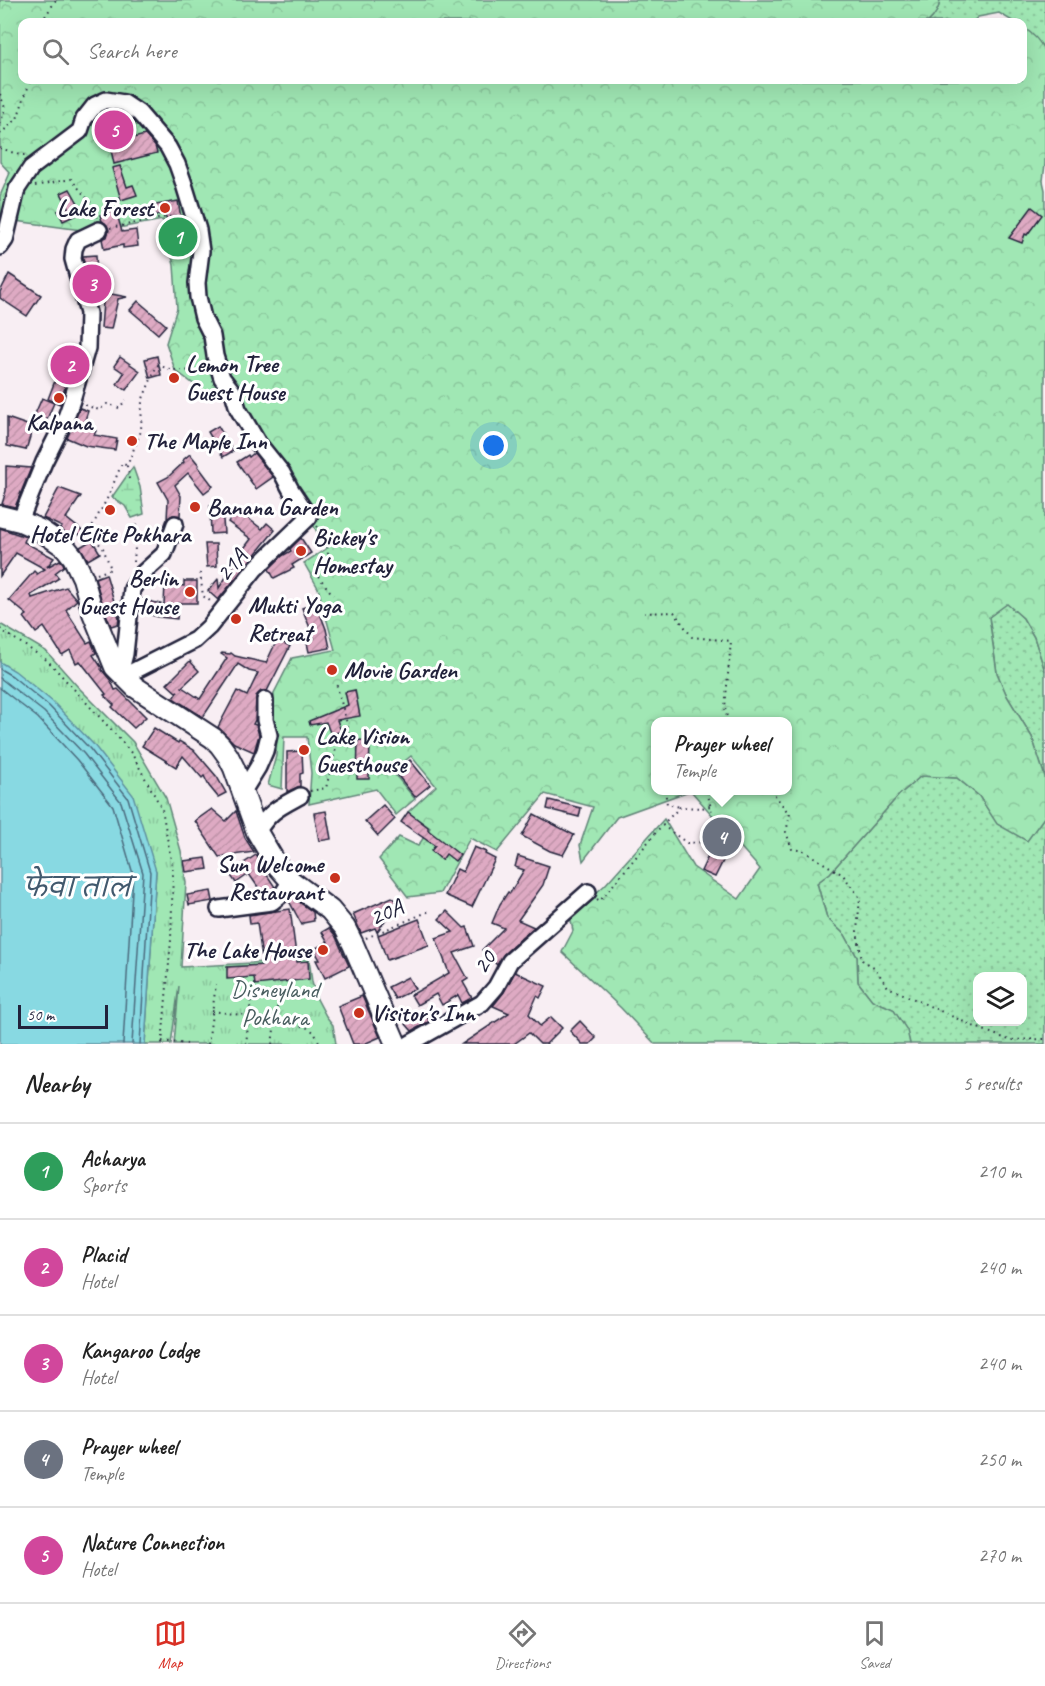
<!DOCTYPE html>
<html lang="en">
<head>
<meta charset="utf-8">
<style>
	body { margin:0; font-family:Caveat,"Playpen Sans Deva",sans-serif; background:#f6f6f6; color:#222 }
	.controls { position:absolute; right:18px; bottom:18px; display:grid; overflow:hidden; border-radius:12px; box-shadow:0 6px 24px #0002 }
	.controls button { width:54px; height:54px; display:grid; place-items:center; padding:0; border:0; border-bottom:2px solid #e0e0e0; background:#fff; color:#222; font:30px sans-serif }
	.scale { position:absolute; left:18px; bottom:15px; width:90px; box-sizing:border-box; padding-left:6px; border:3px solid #22223b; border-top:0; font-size:16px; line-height:21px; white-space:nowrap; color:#22223b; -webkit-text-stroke:4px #fff; paint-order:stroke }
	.you { position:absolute; left:494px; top:446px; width:21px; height:21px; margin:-15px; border:4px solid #fff; border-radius:50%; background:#1a73e8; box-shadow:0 0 0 9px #1a73e833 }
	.badge { display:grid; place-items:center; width:39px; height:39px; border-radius:50%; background:#d93025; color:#fff; font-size:20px; font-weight:700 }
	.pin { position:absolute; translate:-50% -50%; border:3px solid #fff; box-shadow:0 2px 6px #0006 }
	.popup { position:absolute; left:651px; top:717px; width:141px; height:78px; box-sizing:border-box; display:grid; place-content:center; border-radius:12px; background:#fff; filter:drop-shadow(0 2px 4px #0005); font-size:20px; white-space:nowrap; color:#767676 }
	.popup b { font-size:22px; color:#222 }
	.popup::after { content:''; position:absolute; left:50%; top:100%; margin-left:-12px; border:12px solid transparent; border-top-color:#fff }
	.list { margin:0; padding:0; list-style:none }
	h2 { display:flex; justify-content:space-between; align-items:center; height:78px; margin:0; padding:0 24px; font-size:26px }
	h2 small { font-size:20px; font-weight:400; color:#767676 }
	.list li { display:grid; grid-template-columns:39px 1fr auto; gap:18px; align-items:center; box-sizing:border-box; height:96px; padding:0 24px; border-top:2px solid #e0e0e0 }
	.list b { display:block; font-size:22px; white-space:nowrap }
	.list p { margin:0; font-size:20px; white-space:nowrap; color:#767676 }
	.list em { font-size:20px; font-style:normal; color:#767676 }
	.icon { flex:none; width:33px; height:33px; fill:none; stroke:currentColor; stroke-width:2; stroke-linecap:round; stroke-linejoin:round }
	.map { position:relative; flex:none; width:1045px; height:1044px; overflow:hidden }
	.search { position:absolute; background:#fff; box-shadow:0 6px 24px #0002; left:18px; right:18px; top:18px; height:66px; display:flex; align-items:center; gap:15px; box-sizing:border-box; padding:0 21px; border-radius:12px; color:#767676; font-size:22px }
	.sheet { height:558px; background:#fff }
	nav { display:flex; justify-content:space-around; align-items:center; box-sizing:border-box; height:84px; border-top:2px solid #e0e0e0; background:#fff; font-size:16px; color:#767676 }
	nav a { display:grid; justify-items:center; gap:3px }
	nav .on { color:#d93025 }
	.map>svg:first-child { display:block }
</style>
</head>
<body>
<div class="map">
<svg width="1045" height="1044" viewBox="0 0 1045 1044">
	<defs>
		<pattern id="grass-dots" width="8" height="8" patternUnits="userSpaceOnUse" patternTransform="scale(1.5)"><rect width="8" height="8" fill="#a0e7b4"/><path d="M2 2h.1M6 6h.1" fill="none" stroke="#8ac69c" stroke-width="1.8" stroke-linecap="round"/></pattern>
		<pattern id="forest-crowns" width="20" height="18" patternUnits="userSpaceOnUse" patternTransform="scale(1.5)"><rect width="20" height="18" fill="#a0e7b4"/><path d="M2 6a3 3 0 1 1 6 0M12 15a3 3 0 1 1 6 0" fill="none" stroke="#8ac69c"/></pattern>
		<pattern id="wetland-marsh" width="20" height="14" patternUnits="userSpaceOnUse" patternTransform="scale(1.5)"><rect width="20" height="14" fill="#a0e7b4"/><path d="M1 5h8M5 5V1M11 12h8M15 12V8" fill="none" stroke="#8ac69c"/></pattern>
		<pattern id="park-tufts" width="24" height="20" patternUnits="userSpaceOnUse" patternTransform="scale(1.5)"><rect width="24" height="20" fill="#a0e7b4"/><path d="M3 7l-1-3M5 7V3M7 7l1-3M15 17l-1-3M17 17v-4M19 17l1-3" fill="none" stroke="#8ac69c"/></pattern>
		<pattern id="building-hatch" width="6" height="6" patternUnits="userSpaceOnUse" patternTransform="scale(1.5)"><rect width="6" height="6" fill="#deaac3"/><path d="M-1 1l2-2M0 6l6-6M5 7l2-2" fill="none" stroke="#be92a8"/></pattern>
	</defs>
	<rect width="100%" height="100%" fill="#f8eef3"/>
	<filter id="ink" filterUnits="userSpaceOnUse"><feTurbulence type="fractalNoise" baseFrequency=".0167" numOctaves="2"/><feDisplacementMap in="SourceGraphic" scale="12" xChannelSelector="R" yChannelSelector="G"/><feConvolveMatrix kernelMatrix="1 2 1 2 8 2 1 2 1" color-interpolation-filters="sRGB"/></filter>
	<g filter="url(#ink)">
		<!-- grass -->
		<g fill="url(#grass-dots)" stroke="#618478" stroke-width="1.5" fill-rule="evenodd">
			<path d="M940,0H1045V52L1043,47L1023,27L1022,22H1014L999,13L978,17L972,22H928C935,16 939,10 940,0Z"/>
			<path d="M1007,603L1023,618L1034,637L1045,671V777L1032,737L1007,696L997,673L989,617Z"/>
			<path d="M921,776L957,778L979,796L998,824L1027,840L1045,816V1044H910L906,1030L893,1009L872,1000L858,982L857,957L845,935L827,918L817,883L830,873L899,795ZM978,976H1022V1022H978Z"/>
		</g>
		<!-- forest -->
		<path fill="url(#forest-crowns)" stroke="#618478" stroke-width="1.5" d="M0,0H940C939,10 935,16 928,22H22V80H1022L1023,27C1032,33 1041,42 1045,52V164L1043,181L1045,190V671L1034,637L1023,618L1007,604L989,617L997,673L1007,696L1032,737L1045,777V816L1027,841L997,824L979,796L957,778L921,776L899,795L830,873L817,883L827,918L845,935L857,957L858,982L872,1000L893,1009L907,1030L910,1044H655L621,1008L562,952L573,931L570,916L605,885L664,819L693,867L739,899L760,869L691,791L788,790V722H656V790L689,791L617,817L583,861L580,845L593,807L545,794L497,852L470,838L440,893L408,897L379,859L399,837L418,846L430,828L408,812L436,786L411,756L392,771L415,799L396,815L376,789L309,804L311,773L307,737H284L282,789L268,785L276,756L277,734L273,716L274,693L292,658L335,650L318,588L304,563L326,549L283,468L242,408L222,395H208L175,370L166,343L177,308L174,265L163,220L96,232L1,219L0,196L10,173L0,162Z"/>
		<!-- wetland -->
		<path fill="url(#wetland-marsh)" stroke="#618478" stroke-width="1.5" d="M133,467L140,487L144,514L132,518L125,506L112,497Z"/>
		<!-- park -->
		<path fill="url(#park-tufts)" stroke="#618478" stroke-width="1.5" d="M0,624L46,651L78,687L133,742L166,798L181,851L186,883L181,967L252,963L309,958L312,982L316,997L326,1016L333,1025L336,1044H174L179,986L171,1044H145L156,871L0,662Z"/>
		<!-- water -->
		<path fill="#88d9e2" stroke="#5f909f" stroke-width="1.5" d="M0,662L15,671L53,702L94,745L133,795L156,871L145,1044H0Z"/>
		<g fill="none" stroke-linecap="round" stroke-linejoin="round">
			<!-- shore -->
			<g stroke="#4b6b7e" stroke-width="1.5">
				<path d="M0,669L12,676L49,706L90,749L128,798L150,872L140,1044"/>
				<path d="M0,678L44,712L84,754L121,802L143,873L132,1044"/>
				<path d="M0,688L38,718L77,760L113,806L133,874L123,1044"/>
			</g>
		</g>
		<!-- building -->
		<g fill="url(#building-hatch)" stroke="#22223b" stroke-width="1.5">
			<path d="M119,118L125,140L145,135L155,146L157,153L114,164L105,122Z"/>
			<path d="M120,166L127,187L133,185L137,195L121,200L112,168Z"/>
			<path d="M70,189L83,212L63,221L58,211L68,207L61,193Z"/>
			<path d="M178,201L181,218H184L188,232L191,248L173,252L165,213L152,216L150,206Z"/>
			<path d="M1032,207L1042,215L1027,235L1025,234L1022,243L1009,238Z"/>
			<path d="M116,210L122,232L136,230L138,246L123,248V245L104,249L102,239L107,237L109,230L107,225L102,221L100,215Z"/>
			<path d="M96,255L97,277H98L101,292L127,297L118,299L111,329L101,328L103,302L95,303L83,258V256Z"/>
			<path d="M9,274L41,295L27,316L0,298V292Z"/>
			<path d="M138,301L166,325L158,334L130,310Z"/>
			<path d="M157,356L161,375L150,378L145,359Z"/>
			<path d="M64,357L73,360L60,404L48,399Z"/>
			<path d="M120,357L140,371L126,390L117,384L124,373L114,366Z"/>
			<path d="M42,398L54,403L43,428L31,423Z"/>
			<path d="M80,408L88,411L83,426L96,431L94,435L117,439L115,450L86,446L67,438Z"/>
			<path d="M7,418L33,427L26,450L7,446Z"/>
			<path d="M218,426L233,451L223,457L208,432Z"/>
			<path d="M254,453L273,477L256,489L237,462L248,455L249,457Z"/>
			<path d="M190,454L199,465L198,466L213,486L204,493L188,473L175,485L181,496L180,516L173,515L167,519L168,500L158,482L168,477L184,462L183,460Z"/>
			<path d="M6,466L31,468L15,507L2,504L6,491Z"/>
			<path d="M59,488L81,496L66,518L86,534L84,537L74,533L71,537L60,529L62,527L43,518Z"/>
			<path d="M210,506H222L224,533L211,534Z"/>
			<path d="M237,510L262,529L267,523L275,530L218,600L208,591L218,579L219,588L240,556L239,555L251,539L228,522Z"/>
			<path d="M0,528L26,537L24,542L54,558L47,567L60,560L63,563L64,566L55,573L59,578L31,595L32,598L66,587L77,600L66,610L87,643L91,641L96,653L93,655L102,668L101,669L111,681L115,690L118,689L146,717L134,728L112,707L114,705L104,695L106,694L80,661L76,663L70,650L62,655L44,627L36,633L24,617L27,615L9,600L34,571L37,574L45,569L16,553L0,576Z"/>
			<path d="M301,538L311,553L292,565L294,568L274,578L269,569L282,556L291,551L290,549Z"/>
			<path d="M92,540L100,553L88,560L80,547Z"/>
			<path d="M205,544H216L217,566L207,567Z"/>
			<path d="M106,574L119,618L118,624L111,626L104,609L95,578Z"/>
			<path d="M184,581H197V603H178L177,619L159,617L139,612L141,599L164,605L165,584L184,586Z"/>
			<path d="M316,603L326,629L330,648L309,652L306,639L314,638L302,608Z"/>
			<path d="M277,640L290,646L267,691H261L256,696L255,720L253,724L256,725L259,735L254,752L234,743L218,727L237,691L247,696L258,673L249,671L238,664L203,717L173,698L178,691L176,692L167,684L190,661L199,671L182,687L200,699L227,658L221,654L222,653L230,654L231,653L235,656L266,663Z"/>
			<path d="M355,690L360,716L337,720L341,731L331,735L326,722L310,725L309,721L348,705L345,692Z"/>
			<path d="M154,728L178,743L179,741L194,750L217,777L226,793L218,797L209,786L204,776L202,778L183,756L176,767L142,746Z"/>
			<path d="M358,740L370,741L369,779H357Z"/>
			<path d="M302,751L303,773L300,774V786L287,792V752Z"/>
			<path d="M410,760L430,785L415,797L395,772Z"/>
			<path d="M549,800L581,808L579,817L547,809Z"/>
			<path d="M383,805L395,819L378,836L365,821Z"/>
			<path d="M212,809L226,821L236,811L245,838L254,852L219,857L195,821Z"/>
			<path d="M326,811L331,839L319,841L314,813Z"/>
			<path d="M408,812L428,827V830L460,855L455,861L446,854L442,860L431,851L435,846L401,822Z"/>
			<path d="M534,814L574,835L563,855L550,851L522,836Z"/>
			<path d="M474,847L486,852L485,854L495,859L472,907L445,895L457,869L463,872Z"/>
			<path d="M711,850L725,857L715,877L701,871Z"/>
			<path d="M256,855L263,865L261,866L275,887L268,893H262L249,874L236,883L229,873Z"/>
			<path d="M518,856L549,866L543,885L518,920L534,927L504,954L497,965L482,950L504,928L492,923L500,904L508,892L510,893L524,870L515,867Z"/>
			<path d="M206,858L208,869L186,872L184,861Z"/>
			<path d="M211,891L213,901L189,905L187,895Z"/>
			<path d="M292,897L313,912L314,921L303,923L302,925L289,901Z"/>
			<path d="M392,897L398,902L377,932L375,928L361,933L353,914Z"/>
			<path d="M290,909L297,962L308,961L309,979L255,985L254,977L227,979V967L263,965L257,923L250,924L249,915Z"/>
			<path d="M447,911L464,928L467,927L474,946L454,953L468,979L463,982L472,998L462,1003L458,995L442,1005L436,994L417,1005L411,995L449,973L436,938L453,932L439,919Z"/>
			<path d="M419,919L429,945L387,960L378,935Z"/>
			<path d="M329,928L335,935L349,966L325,978L316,960H320L314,949L328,942L322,932Z"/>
			<path d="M515,972L546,986L540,998L537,996L529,1014L540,1026L551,1017L562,1028L546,1044H540L529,1033L514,1044H462L509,1013L493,1006L504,992Z"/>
			<path d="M408,977L415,989L395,999L388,987Z"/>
			<path d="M362,996L380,1037L364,1044H353L338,1006Z"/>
			<path d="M422,1012L430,1021L412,1031L406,1024Z"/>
			<path d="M580,1021L596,1038L590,1044H582L570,1031Z"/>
		</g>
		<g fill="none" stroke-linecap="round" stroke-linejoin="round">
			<defs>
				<g id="minor">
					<path d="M0,247L5,240L17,189L31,168L80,131L84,119L95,105L106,100L124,103L139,113L168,147L177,164L183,181L198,230L201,251L197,283L198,297L203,318L212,336L215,356L222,378L233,392L238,409L258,443L282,473L291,490L309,517L255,569L209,627L195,640L124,676"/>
					<path d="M20,521L44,462L65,420L72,400L87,348L88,313L73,259L74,249L78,240L99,230"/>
					<path d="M120,673L125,654L132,589L143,573L164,554L175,524"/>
					<path d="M242,793L258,767L265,751L269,735L265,720V700"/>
					<path d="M257,832C270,811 278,808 300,796"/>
					<path d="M219,909L272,902L283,893L291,881"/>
					<path d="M409,1044L482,1003L496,987L510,961L588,892"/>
				</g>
				<path id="major" d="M0,516L20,521L40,530L65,547L73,557L83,578L93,613L115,667L135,687L213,738L220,745L228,756L234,768L257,832L276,864L291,881L330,910L345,928L353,944L396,1044"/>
			</defs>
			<!-- minor casing -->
			<use href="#minor" stroke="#22223b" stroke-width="20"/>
			<!-- major casing -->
			<use href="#major" stroke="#22223b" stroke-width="24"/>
			<!-- path -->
			<g stroke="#22223b" stroke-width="2" stroke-dasharray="1.5 4.5" stroke-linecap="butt">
				<path d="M43,22L44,18L56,0"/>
				<path d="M0,94L5,108L0,126"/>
				<path d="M0,134L17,119L27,90L32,80"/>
				<path d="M0,148C8,150 18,156 25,155"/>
				<path d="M35,186L71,179L95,208L97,218"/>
				<path d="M110,228L178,215"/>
				<path d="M85,405L99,410L107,404L119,408L126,400"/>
				<path d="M129,479L127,466L141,431L142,401L157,365L173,370L205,371"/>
				<path d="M317,526L327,540L328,555L316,565L315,572L333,595"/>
				<path d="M134,562L137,520"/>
				<path d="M200,573L203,596L213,603"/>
				<path d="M97,574L111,569L103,548L89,532L108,497L122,463L127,466"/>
				<path d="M644,613L674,612L692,637L731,641L725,708L728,722"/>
				<path d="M0,629L48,661L117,736L132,754L162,809L173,871L171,940L162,1044"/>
				<path d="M665,790L667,804L680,807"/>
				<path d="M771,790L790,815L786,832L792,849L804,851L843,875L860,898L857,931L862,960L874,967L888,987L973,1026L1009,1040L1045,1039"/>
				<path d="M310,791L326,788L338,740L349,731L336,683"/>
				<path d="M662,825L680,807L701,808L711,806"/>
				<path d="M597,899L600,901L662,825L687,843L707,842L715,827L707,790"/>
				<path d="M366,938L432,910"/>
				<path d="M212,1011L249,1016L306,1027L314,1032L320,1044"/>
				<path d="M162,1041L187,1044"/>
				<path d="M208,1044L216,984"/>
				<path d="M246,1044L252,990"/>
				<path d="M272,1044L279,994"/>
			</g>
			<!-- minor -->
			<use href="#minor" stroke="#fff" stroke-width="15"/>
			<!-- major -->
			<use href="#major" stroke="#fff" stroke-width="20"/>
		</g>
	</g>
	<!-- markers -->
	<g fill="#c8321e" stroke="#fff" stroke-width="2">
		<circle cx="165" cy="208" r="6"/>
		<circle cx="174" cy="378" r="6"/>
		<circle cx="59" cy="398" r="6"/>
		<circle cx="132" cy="441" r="6"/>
		<circle cx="195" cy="507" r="6"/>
		<circle cx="110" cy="510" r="6"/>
		<circle cx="301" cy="551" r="6"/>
		<circle cx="190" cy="592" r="6"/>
		<circle cx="236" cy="619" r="6"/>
		<circle cx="332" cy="670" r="6"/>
		<circle cx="304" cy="750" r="6"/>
		<circle cx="335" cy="878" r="6"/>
		<circle cx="323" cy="950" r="6"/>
		<circle cx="359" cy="1013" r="6"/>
	</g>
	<g text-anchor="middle" stroke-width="6" stroke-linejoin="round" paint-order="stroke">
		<!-- poi labels -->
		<g font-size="24" font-weight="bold" fill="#22223b" stroke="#fff" text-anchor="start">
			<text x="153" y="216" text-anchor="end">Lake Forest</text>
			<text x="186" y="372">Lemon Tree<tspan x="186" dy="28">Guest House</tspan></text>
			<text x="59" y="430" text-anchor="middle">Kalpana</text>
			<text x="144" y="449">The Maple Inn</text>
			<text x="207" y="515">Banana Garden</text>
			<text x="110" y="542" text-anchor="middle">Hotel Elite Pokhara</text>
			<text x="313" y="545">Bickey's<tspan x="313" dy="28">Homestay</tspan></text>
			<text x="178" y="586" text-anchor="end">Berlin<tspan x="178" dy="28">Guest House</tspan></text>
			<text x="248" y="613">Mukti Yoga<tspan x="248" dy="28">Retreat</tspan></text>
			<text x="344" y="678">Movie Garden</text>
			<text x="316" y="744">Lake Vision<tspan x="316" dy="28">Guesthouse</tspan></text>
			<text x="323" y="872" text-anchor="end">Sun Welcome<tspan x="323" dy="28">Restaurant</tspan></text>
			<text x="311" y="958" text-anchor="end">The Lake House</text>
			<text x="371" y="1021">Visitor's Inn</text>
		</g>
		<!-- street labels -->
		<g font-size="24" fill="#22223b" stroke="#fff">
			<text transform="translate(231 565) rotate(-49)" y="8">21A</text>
			<text transform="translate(386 912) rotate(-23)" y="8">20A</text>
			<text transform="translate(484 962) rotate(-56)" y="8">20</text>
		</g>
		<!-- park labels -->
		<g font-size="24" fill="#485d5f" stroke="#fff">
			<text x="275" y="997">Disneyland<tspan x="275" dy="28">Pokhara</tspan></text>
		</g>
		<!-- water labels -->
		<g font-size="26" font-style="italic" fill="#41596d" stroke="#fff">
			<text x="77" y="896">फेवा ताल</text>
		</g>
	</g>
</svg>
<div class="controls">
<button><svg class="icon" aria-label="layers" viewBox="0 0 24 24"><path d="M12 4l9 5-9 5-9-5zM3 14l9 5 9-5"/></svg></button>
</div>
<div class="scale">50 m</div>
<div class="you"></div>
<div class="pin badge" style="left:178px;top:237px;background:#2e9e5b">1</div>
<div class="pin badge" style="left:70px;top:365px;background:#d1479c">2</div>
<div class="pin badge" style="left:92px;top:284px;background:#d1479c">3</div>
<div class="pin badge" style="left:722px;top:837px;background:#6b7280">4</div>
<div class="popup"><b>Prayer wheel</b>Temple</div>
<div class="pin badge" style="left:114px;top:130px;background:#d1479c">5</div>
<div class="search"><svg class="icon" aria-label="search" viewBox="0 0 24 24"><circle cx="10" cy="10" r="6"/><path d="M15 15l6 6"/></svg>Search here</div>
</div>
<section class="sheet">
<h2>Nearby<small>5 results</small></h2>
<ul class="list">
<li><span class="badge" style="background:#2e9e5b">1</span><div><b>Acharya</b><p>Sports</p></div><em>210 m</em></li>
<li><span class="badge" style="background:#d1479c">2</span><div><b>Placid</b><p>Hotel</p></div><em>240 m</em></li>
<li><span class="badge" style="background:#d1479c">3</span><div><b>Kangaroo Lodge</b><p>Hotel</p></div><em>240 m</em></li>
<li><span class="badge" style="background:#6b7280">4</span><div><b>Prayer wheel</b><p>Temple</p></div><em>250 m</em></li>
<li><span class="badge" style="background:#d1479c">5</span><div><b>Nature Connection</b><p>Hotel</p></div><em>270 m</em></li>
</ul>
</section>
<nav>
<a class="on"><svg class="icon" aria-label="map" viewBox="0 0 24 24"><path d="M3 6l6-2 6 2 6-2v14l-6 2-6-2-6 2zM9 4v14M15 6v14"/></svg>Map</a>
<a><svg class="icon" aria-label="directions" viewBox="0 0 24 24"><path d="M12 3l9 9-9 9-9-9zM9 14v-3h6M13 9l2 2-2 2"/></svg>Directions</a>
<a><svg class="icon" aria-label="saved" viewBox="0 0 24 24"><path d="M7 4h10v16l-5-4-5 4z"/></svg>Saved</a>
</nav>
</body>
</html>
